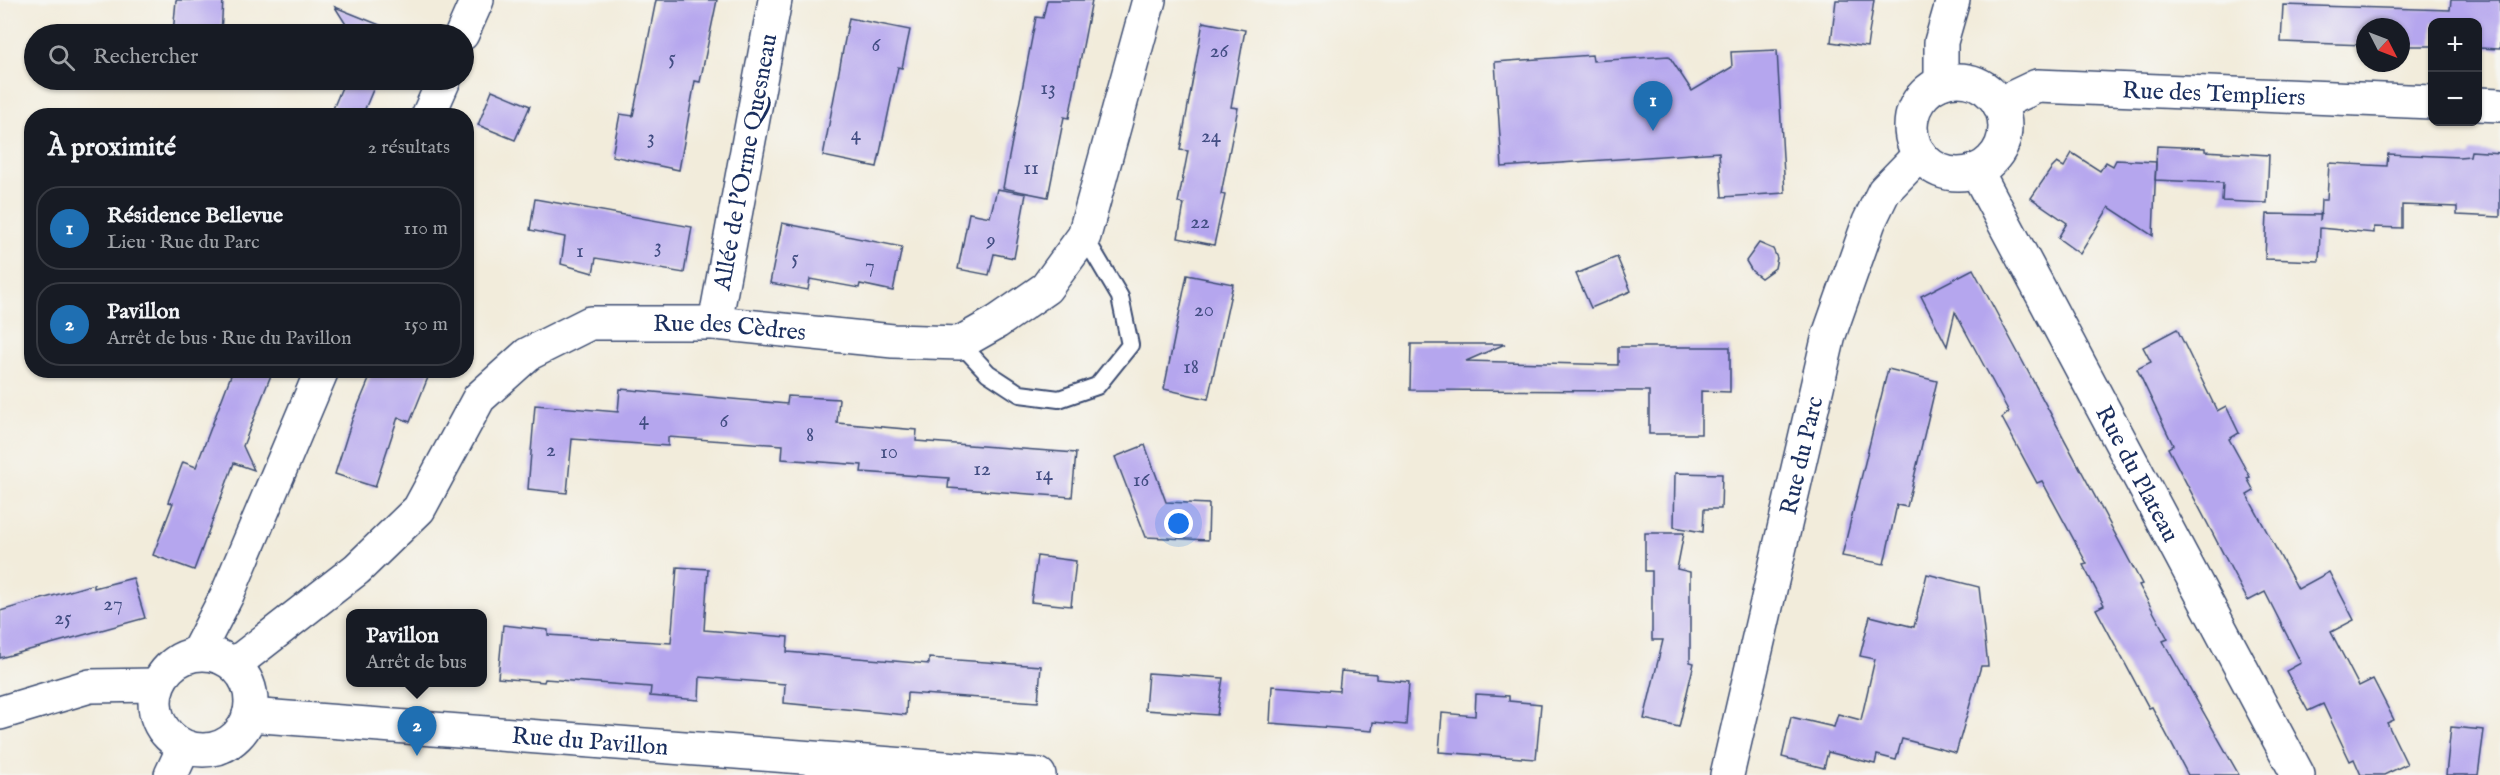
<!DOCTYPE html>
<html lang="fr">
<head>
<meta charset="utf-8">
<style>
	body { margin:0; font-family:"IM FELL English",serif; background:#242831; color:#f1f3f6 }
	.controls { position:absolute; right:18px; top:18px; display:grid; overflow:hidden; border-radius:12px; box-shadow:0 2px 4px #0004 }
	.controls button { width:54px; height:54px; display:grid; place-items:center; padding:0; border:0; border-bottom:2px solid #363941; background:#171b24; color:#f1f3f6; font:30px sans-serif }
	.compass { position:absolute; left:2356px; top:18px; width:54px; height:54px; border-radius:50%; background:#171b24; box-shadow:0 2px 4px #0004; rotate:132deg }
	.you { position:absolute; left:1179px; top:524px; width:21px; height:21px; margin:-15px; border:4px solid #fff; border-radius:50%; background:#1a73e8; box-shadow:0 0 0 9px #1a73e833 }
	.badge { display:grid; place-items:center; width:39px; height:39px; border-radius:50%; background:#1f6fb2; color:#fff; font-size:20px; font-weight:700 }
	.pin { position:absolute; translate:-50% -50px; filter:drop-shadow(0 2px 3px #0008) }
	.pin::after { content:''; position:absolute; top:32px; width:21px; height:18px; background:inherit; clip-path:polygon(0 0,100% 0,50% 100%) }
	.popup { position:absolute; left:346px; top:609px; width:141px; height:78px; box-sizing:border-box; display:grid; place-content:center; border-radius:12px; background:#171b24; filter:drop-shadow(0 2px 4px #0005); font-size:20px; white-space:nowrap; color:#9ea1a6 }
	.popup b { font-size:22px; color:#f1f3f6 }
	.popup::after { content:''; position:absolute; left:50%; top:100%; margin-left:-12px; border:12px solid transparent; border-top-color:#171b24 }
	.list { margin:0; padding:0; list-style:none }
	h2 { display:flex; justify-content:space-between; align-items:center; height:78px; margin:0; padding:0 24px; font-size:26px }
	h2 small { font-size:20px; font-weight:400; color:#9ea1a6 }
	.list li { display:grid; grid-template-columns:39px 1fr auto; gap:18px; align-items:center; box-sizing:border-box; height:84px; margin:0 12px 12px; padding:0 12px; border:2px solid #363941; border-radius:24px }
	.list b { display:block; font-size:22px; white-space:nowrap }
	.list p { margin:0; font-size:20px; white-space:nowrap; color:#9ea1a6 }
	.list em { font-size:20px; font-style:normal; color:#9ea1a6 }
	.icon { flex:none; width:33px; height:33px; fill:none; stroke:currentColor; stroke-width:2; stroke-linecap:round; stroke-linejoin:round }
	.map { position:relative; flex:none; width:2500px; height:775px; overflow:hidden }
	.search { position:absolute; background:#171b24; box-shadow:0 2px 4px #0004; left:24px; top:24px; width:450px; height:66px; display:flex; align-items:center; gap:15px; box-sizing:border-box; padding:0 21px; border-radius:33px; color:#9ea1a6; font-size:22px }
	.panel { position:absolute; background:#171b24; box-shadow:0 2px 4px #0004; left:24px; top:108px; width:450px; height:270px; border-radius:24px }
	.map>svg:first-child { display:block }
</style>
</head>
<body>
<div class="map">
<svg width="2500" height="775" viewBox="0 0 2500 775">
	<rect width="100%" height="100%" fill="#f6f6f2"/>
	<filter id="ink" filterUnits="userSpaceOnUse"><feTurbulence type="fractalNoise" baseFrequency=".0167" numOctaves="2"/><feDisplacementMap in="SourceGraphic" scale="12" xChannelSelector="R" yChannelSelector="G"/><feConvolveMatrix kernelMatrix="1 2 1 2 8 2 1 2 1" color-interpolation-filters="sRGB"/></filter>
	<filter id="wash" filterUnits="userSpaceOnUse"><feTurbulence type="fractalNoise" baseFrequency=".008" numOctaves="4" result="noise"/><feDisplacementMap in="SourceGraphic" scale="24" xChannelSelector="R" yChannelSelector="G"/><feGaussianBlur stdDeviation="1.35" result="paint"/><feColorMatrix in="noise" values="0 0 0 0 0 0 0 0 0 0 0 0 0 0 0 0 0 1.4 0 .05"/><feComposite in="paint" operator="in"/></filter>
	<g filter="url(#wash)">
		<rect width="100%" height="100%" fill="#f2ecdb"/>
		<g id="blocks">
			<!-- building -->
			<g fill="#b5a6ee">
				<path d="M176,0H223L221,34H173Z"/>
				<path d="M656,0H717L700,82L695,81L679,170L612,156L620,114L633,116Z"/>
				<path d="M1047,0H1092L1069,118L1064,117L1048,197L1003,188L1036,17L1043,18Z"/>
				<path d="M1836,0H1874L1867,47L1831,42Z"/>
				<path d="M2451,0H2500V49L2478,48V22H2433V46H2401V27H2365V45L2281,42L2283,5L2450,10Z"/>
				<path d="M335,7L402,34H352Z"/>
				<path d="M849,18L910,30L902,68L898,67L877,167L823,156Z"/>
				<path d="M1203,22L1245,30L1231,107L1238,108L1221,194L1225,195L1214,245L1178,238L1184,204L1178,203L1188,151L1180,150Z"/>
				<path d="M1777,50L1785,193L1722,197L1719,152L1502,167L1495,62L1592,55L1593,61L1669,56L1692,91L1732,67L1731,52Z"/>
				<path d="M345,80H384L381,87L375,85L362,116H330Z"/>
				<path d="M492,90L530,106L515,140L478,125Z"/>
				<path d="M2157,146L2205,148V151L2269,155L2267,203L2222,201L2223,183L2155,180Z"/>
				<path d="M2471,151L2500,153V217L2457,215V207L2402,205V228L2374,227V233L2320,228L2319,261L2265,259L2267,214L2321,215L2320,221L2321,200H2327L2329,163L2387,166L2388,154L2459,157L2470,156Z"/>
				<path d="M2072,153L2100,171L2106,162L2113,166L2116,160L2156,162L2153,236L2109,207L2080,254L2058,238L2067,223L2031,198L2051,169L2057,163L2064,167Z"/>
				<path d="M997,189L1026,194L1014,258L994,254L989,275L958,269L969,213L990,217Z"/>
				<path d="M535,199L692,227L684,273L596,258L593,273L561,264L565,237L530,230Z"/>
				<path d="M782,223L902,247L893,291L860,284L859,288L810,279L808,290L770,283Z"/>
				<path d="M1759,243L1773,249L1777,258L1775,268L1761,278L1752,271L1746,261Z"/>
				<path d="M1617,257L1631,291L1591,308L1576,274Z"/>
				<path d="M1973,269L2142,584L2139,585L2168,639L2163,641L2239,775H2188L2152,707L2149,708L2096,609L2104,605L2083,565L2087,564L2042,481L2037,483L2002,418L2009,412L1955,312L1947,346L1921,296Z"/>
				<path d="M1187,275L1233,284L1208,399L1164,389Z"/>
				<path d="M2177,329L2217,411L2226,406L2239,433L2229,439L2250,477L2247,478L2254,491L2247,495L2298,589L2329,572L2354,620L2331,632L2359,686L2373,679L2394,720L2387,723L2407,764L2384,775H2361L2354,759L2350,761L2323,704L2308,711L2286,671L2301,663L2265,592L2248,601L2168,448L2173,445L2137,369L2151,362L2143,347Z"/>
				<path d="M1411,344H1505L1466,361L1618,365V347H1730V392L1701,391V434H1649V391L1410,390Z"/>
				<path d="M1888,369L1937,381L1907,507L1897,505L1884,564L1842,556Z"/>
				<path d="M233,370H273L243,446L254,470L234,463L194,570L153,555L173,503L168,502L183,462L196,467Z"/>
				<path d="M373,370H431L410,422L398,417L375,487L335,474L352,420Z"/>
				<path d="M620,389L787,404L788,396L839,399L837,423L917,430L916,441L1076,453L1072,497L948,488L949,478L861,472L862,465L782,459L783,445L668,437V446L572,439L567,493L528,489L535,405L618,412Z"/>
				<path d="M1145,445L1166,502L1209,504L1208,540L1146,537L1115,457Z"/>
				<path d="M1675,473L1722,474L1721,509H1704L1703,532L1674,527Z"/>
				<path d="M1645,533H1684L1677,569L1690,572V662L1694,663L1679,727L1644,719L1663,640H1652V571H1645Z"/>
				<path d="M1037,556L1076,561L1071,606L1031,602Z"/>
				<path d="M677,567L708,569L704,630L788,637L787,652L929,664V658L1041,666L1038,702L907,693L906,715L784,703L785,684L700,677L699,700L650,696L651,687L545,679L544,682L498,678L503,625L548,630V635L671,643Z"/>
				<path d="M1927,574L1979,587L1988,666H1981L1956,753L1902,739L1896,760L1877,755L1875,764L1828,752L1824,768L1782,757L1791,717L1834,727L1838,714L1861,720L1875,659L1860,656L1870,616L1914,627Z"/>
				<path d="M133,578L145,618L0,658V611L94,584V588Z"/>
				<path d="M1341,671L1376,674V679L1409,682L1406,725L1373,722L1372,731L1270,723L1272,686L1339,691Z"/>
				<path d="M1148,673L1223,678L1217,715L1145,710Z"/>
				<path d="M1476,694L1509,696V701L1541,704L1536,759L1439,752L1442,713L1475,716Z"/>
				<path d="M2451,727L2484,730L2478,775H2446Z"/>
			</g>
		</g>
	</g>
	<g filter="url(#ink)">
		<use href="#blocks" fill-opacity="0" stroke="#3b4b71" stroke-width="1.5"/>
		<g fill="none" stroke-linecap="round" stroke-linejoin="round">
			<defs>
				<path id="lane" d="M960,343L988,373L1020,394L1059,399L1097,386L1130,345L1120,297L1084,236"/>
				<g id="street">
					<path d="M462,34L477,0"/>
					<circle cx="1958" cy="127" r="47"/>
					<path d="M1941,83V42L1953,0"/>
					<path id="s1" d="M1999,104L2037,86L2432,102"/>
					<path d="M2478,104L2500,105"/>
					<path d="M428,116L444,80"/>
					<path id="s2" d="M1976,170L2298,775"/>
					<path id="s3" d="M715,323L775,0"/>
					<path d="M197,653L227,595L322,370"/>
					<circle cx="203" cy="702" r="48"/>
					<path id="s4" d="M235,664L357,569L419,509L479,398L528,354L590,323H715L893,341L960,343L997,322L1046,288L1084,236L1149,0"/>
					<path d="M0,713L90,686L156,685"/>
					<path id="s5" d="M249,715L1039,775"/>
					<path d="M171,775L184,747"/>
					<path id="s6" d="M1727,775L1829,335L1869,222L1884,191L1920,154"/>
				</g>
			</defs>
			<!-- lane casing -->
			<use href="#lane" stroke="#3b4b71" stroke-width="20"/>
			<!-- street casing -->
			<use href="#street" stroke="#3b4b71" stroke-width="36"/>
			<!-- lane -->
			<use href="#lane" stroke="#fff" stroke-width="16"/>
			<!-- street -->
			<use href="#street" stroke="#fff" stroke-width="33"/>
		</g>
	</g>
	<g text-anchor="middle" stroke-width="4.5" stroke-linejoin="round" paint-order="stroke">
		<!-- number labels -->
		<g font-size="21" fill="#424d82">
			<text x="876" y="51">6</text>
			<text x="1219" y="57">26</text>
			<text x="672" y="64">5</text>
			<text x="1048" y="94">13</text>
			<text x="856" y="140">4</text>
			<text x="1211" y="142">24</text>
			<text x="651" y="143">3</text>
			<text x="1031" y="174">11</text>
			<text x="1200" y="228">22</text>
			<text x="991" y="246">9</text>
			<text x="658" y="252">3</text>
			<text x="580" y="257">1</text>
			<text x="795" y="264">5</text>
			<text x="870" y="272">7</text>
			<text x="1204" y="316">20</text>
			<text x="1191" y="373">18</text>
			<text x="644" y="425">4</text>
			<text x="724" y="427">6</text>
			<text x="810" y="441">8</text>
			<text x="551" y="456">2</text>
			<text x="889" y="458">10</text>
			<text x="982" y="475">12</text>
			<text x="1044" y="480">14</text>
			<text x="1141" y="486">16</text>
			<text x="113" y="610">27</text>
			<text x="63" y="624">25</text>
		</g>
		<!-- street labels -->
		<g font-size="24" fill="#1b2f5e" stroke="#f6f6f2">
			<text dy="8" stroke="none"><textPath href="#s1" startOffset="219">Rue des Templiers</textPath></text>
			<text dy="8" stroke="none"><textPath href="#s3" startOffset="164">Allée de l'Orme Quesneau</textPath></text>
			<text dy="8" stroke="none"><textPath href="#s4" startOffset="642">Rue des Cèdres</textPath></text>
			<text dy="8" stroke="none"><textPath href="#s6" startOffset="328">Rue du Parc</textPath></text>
			<text dy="8" stroke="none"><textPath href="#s2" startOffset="344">Rue du Plateau</textPath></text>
			<text dy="8" stroke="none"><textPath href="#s5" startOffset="342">Rue du Pavillon</textPath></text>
		</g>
	</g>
</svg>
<div class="controls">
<button>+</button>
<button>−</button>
</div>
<svg class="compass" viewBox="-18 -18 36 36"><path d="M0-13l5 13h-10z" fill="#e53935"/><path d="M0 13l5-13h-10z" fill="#9ea1a6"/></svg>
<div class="you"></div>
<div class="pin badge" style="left:1653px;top:131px">1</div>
<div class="pin badge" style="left:417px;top:756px">2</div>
<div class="popup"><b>Pavillon</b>Arrêt de bus</div>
<div class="search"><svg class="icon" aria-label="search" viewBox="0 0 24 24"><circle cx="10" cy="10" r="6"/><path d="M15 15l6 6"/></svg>Rechercher</div>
<section class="panel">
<h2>À proximité<small>2 résultats</small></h2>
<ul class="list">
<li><span class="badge">1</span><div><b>Résidence Bellevue</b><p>Lieu · Rue du Parc</p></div><em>110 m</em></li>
<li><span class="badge">2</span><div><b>Pavillon</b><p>Arrêt de bus · Rue du Pavillon</p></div><em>150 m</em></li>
</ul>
</section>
</div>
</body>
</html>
